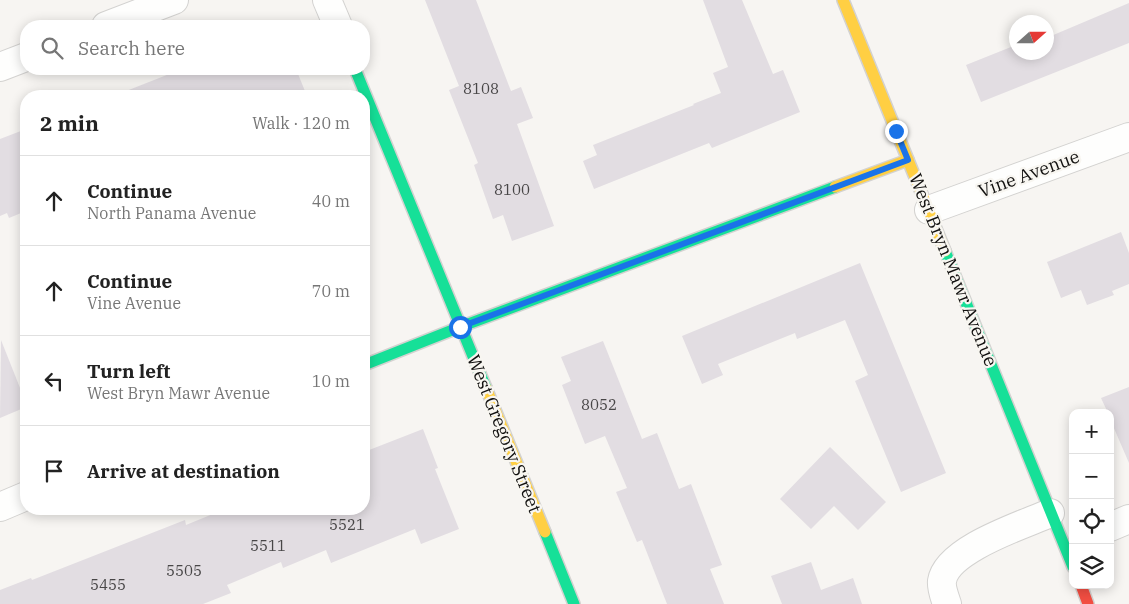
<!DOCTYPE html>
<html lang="en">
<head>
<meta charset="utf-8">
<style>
	body { margin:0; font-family:"IBM Plex Serif",serif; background:#f2f2f2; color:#222 }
	.controls { position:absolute; right:15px; bottom:15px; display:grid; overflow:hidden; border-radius:10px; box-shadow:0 2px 12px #0003 }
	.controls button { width:45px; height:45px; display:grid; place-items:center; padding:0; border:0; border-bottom:1px solid #e0e0e0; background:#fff; color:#222; font:25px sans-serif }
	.compass { position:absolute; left:1009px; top:15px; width:45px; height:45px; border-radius:50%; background:#fff; box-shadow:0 2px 12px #0003; rotate:69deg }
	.stop { position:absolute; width:15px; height:15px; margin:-11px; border:4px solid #1a73e8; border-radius:50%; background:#fff }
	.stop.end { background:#1a73e8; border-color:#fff; box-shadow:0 1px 5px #0008 }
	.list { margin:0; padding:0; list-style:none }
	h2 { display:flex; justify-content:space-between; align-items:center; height:65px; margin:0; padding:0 20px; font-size:21px }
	h2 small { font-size:16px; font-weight:400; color:#767676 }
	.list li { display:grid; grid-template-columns:32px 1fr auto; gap:15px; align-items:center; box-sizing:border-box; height:90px; padding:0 20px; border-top:1px solid #e0e0e0 }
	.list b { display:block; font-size:19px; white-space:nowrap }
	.list p { margin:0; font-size:16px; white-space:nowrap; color:#767676 }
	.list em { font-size:16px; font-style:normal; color:#767676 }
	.icon { flex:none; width:28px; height:28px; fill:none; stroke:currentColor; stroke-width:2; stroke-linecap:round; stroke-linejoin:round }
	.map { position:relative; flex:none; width:1129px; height:604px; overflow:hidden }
	.search { position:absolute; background:#fff; box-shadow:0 2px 12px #0003; left:20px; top:20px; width:350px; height:55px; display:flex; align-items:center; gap:12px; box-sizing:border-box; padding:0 18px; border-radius:20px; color:#767676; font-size:19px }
	.panel { position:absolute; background:#fff; box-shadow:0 2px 12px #0003; left:20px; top:90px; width:350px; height:425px; border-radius:20px }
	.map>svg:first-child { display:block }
</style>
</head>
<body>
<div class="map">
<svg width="1129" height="604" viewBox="0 0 1129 604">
	<rect width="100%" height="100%" fill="#f7f5f2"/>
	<!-- building -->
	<g fill="#e2dde2">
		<path d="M425,0H476L511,91L521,87L533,118L517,124L554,226L512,241L503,215L493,219L474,165L478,163L449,90L459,86Z"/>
		<path d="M703,0H742L773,74L783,70L800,112L712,148L709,143L594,189L583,161L597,155L593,145L694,105L693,104L721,93L713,73L728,67Z"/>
		<path d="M1129,3V43L981,102L966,65L1016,45V52H1046V32L1049,31L1051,36Z"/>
		<path d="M182,69H296L307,96H116V95Z"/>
		<path d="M26,129V211L9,218L7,213L0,216V139Z"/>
		<path d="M1121,232L1129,253V284L1112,291L1114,295L1087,305L1081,290L1061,298L1047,262Z"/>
		<path d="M860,263L946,473L901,492L855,381L868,375L845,320L797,339L795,333L718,364L723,375L702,384L682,336Z"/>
		<path d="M1,340L26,403V407L0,418Z"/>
		<path d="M603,341L642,439L657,433L679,489L691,484L722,565L710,569L724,604H667L642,540L637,542L616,492L627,488L605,436L585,444L562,385L571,381L561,357Z"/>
		<path d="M1129,387V463L1110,419V413H1108L1101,398Z"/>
		<path d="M423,429L438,468L435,469L459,529L421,544L415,529L331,563L326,550L283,568L281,562L227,585L231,593L203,604H0V590L31,578L32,580L185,520L186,525L225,509H364V452Z"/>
		<path d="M830,447L886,502L858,530L834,506L811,529L780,499Z"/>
		<path d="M811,562L821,590L853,578L862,604H782L771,576Z"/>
	</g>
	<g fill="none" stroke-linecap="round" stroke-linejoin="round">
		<defs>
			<g id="street">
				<path d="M327,0L338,26"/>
				<path d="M106,26L174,0"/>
				<path d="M0,67L26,57"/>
				<path d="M929,210L1129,137"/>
				<path d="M0,507L26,496"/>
				<path d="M1110,527L1129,519"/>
				<path d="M947,604C945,598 941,588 942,581C947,549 1023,525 1050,513"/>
			</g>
			<g id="fast">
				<path d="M355,69L486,388"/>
				<path d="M945,251L1073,567"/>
				<path d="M364,365L460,327L835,187"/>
				<path d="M545,532L574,604"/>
			</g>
			<g id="slow">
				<path d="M843,0L945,251"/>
				<path d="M835,187L908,160"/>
				<path d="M486,388L545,532"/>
			</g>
			<path id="jam" d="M1081,585L1088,604"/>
		</defs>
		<!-- street casing -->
		<use href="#street" stroke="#d3d2d0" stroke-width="30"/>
		<!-- fast casing -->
		<use href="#fast" stroke="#d3d2d0" stroke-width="14"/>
		<!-- slow casing -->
		<use href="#slow" stroke="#d3d2d0" stroke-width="14"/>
		<!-- jam casing -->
		<use href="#jam" stroke="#d3d2d0" stroke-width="14"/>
		<!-- street -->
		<use href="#street" stroke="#fefefd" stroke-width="28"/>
		<!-- fast -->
		<use href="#fast" stroke="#16e098" stroke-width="11"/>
		<!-- slow -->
		<use href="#slow" stroke="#ffcf43" stroke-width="11"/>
		<!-- jam -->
		<use href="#jam" stroke="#f24e42" stroke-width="11"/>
	</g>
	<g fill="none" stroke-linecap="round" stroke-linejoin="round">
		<!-- route -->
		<path stroke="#1a73e8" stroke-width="6" d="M460,327L908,160L896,131"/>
	</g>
	<g text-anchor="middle" stroke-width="4.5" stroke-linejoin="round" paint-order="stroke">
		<!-- number labels -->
		<g font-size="15" fill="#484647">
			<text x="481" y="94">8108</text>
			<text x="512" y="195">8100</text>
			<text x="599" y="410">8052</text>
			<text x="347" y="530">5521</text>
			<text x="268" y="551">5511</text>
			<text x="184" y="576">5505</text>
			<text x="108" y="590">5455</text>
		</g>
		<!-- street labels -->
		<g font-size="18" fill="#11100f" stroke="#f8f6f1">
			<text transform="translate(1029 174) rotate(-20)" y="6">Vine Avenue</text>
			<text transform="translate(953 270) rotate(68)" y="6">West Bryn Mawr Avenue</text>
			<text transform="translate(504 434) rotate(68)" y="6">West Gregory Street</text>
		</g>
	</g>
</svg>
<div class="controls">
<button>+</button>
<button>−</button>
<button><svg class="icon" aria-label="locate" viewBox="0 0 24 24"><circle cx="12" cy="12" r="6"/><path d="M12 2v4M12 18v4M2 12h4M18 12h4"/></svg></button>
<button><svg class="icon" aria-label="layers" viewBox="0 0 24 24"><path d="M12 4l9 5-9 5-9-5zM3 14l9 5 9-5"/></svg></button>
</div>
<svg class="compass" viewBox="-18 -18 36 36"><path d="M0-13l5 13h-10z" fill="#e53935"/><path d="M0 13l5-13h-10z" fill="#767676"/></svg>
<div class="stop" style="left:460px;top:327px"></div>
<div class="stop end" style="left:896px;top:131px"></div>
<div class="search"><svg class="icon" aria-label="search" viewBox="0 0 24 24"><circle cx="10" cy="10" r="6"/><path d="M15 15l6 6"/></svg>Search here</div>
<section class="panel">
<h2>2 min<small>Walk · 120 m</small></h2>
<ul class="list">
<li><svg class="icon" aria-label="ahead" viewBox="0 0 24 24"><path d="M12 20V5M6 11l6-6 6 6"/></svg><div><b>Continue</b><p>North Panama Avenue</p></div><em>40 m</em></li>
<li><svg class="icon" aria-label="ahead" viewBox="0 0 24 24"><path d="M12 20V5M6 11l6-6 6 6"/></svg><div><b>Continue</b><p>Vine Avenue</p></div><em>70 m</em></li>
<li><svg class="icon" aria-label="left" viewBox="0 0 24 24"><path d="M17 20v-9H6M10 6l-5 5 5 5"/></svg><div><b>Turn left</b><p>West Bryn Mawr Avenue</p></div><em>10 m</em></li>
<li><svg class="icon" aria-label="arrive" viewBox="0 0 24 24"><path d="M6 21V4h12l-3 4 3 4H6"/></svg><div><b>Arrive at destination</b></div></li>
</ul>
</section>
</div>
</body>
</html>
